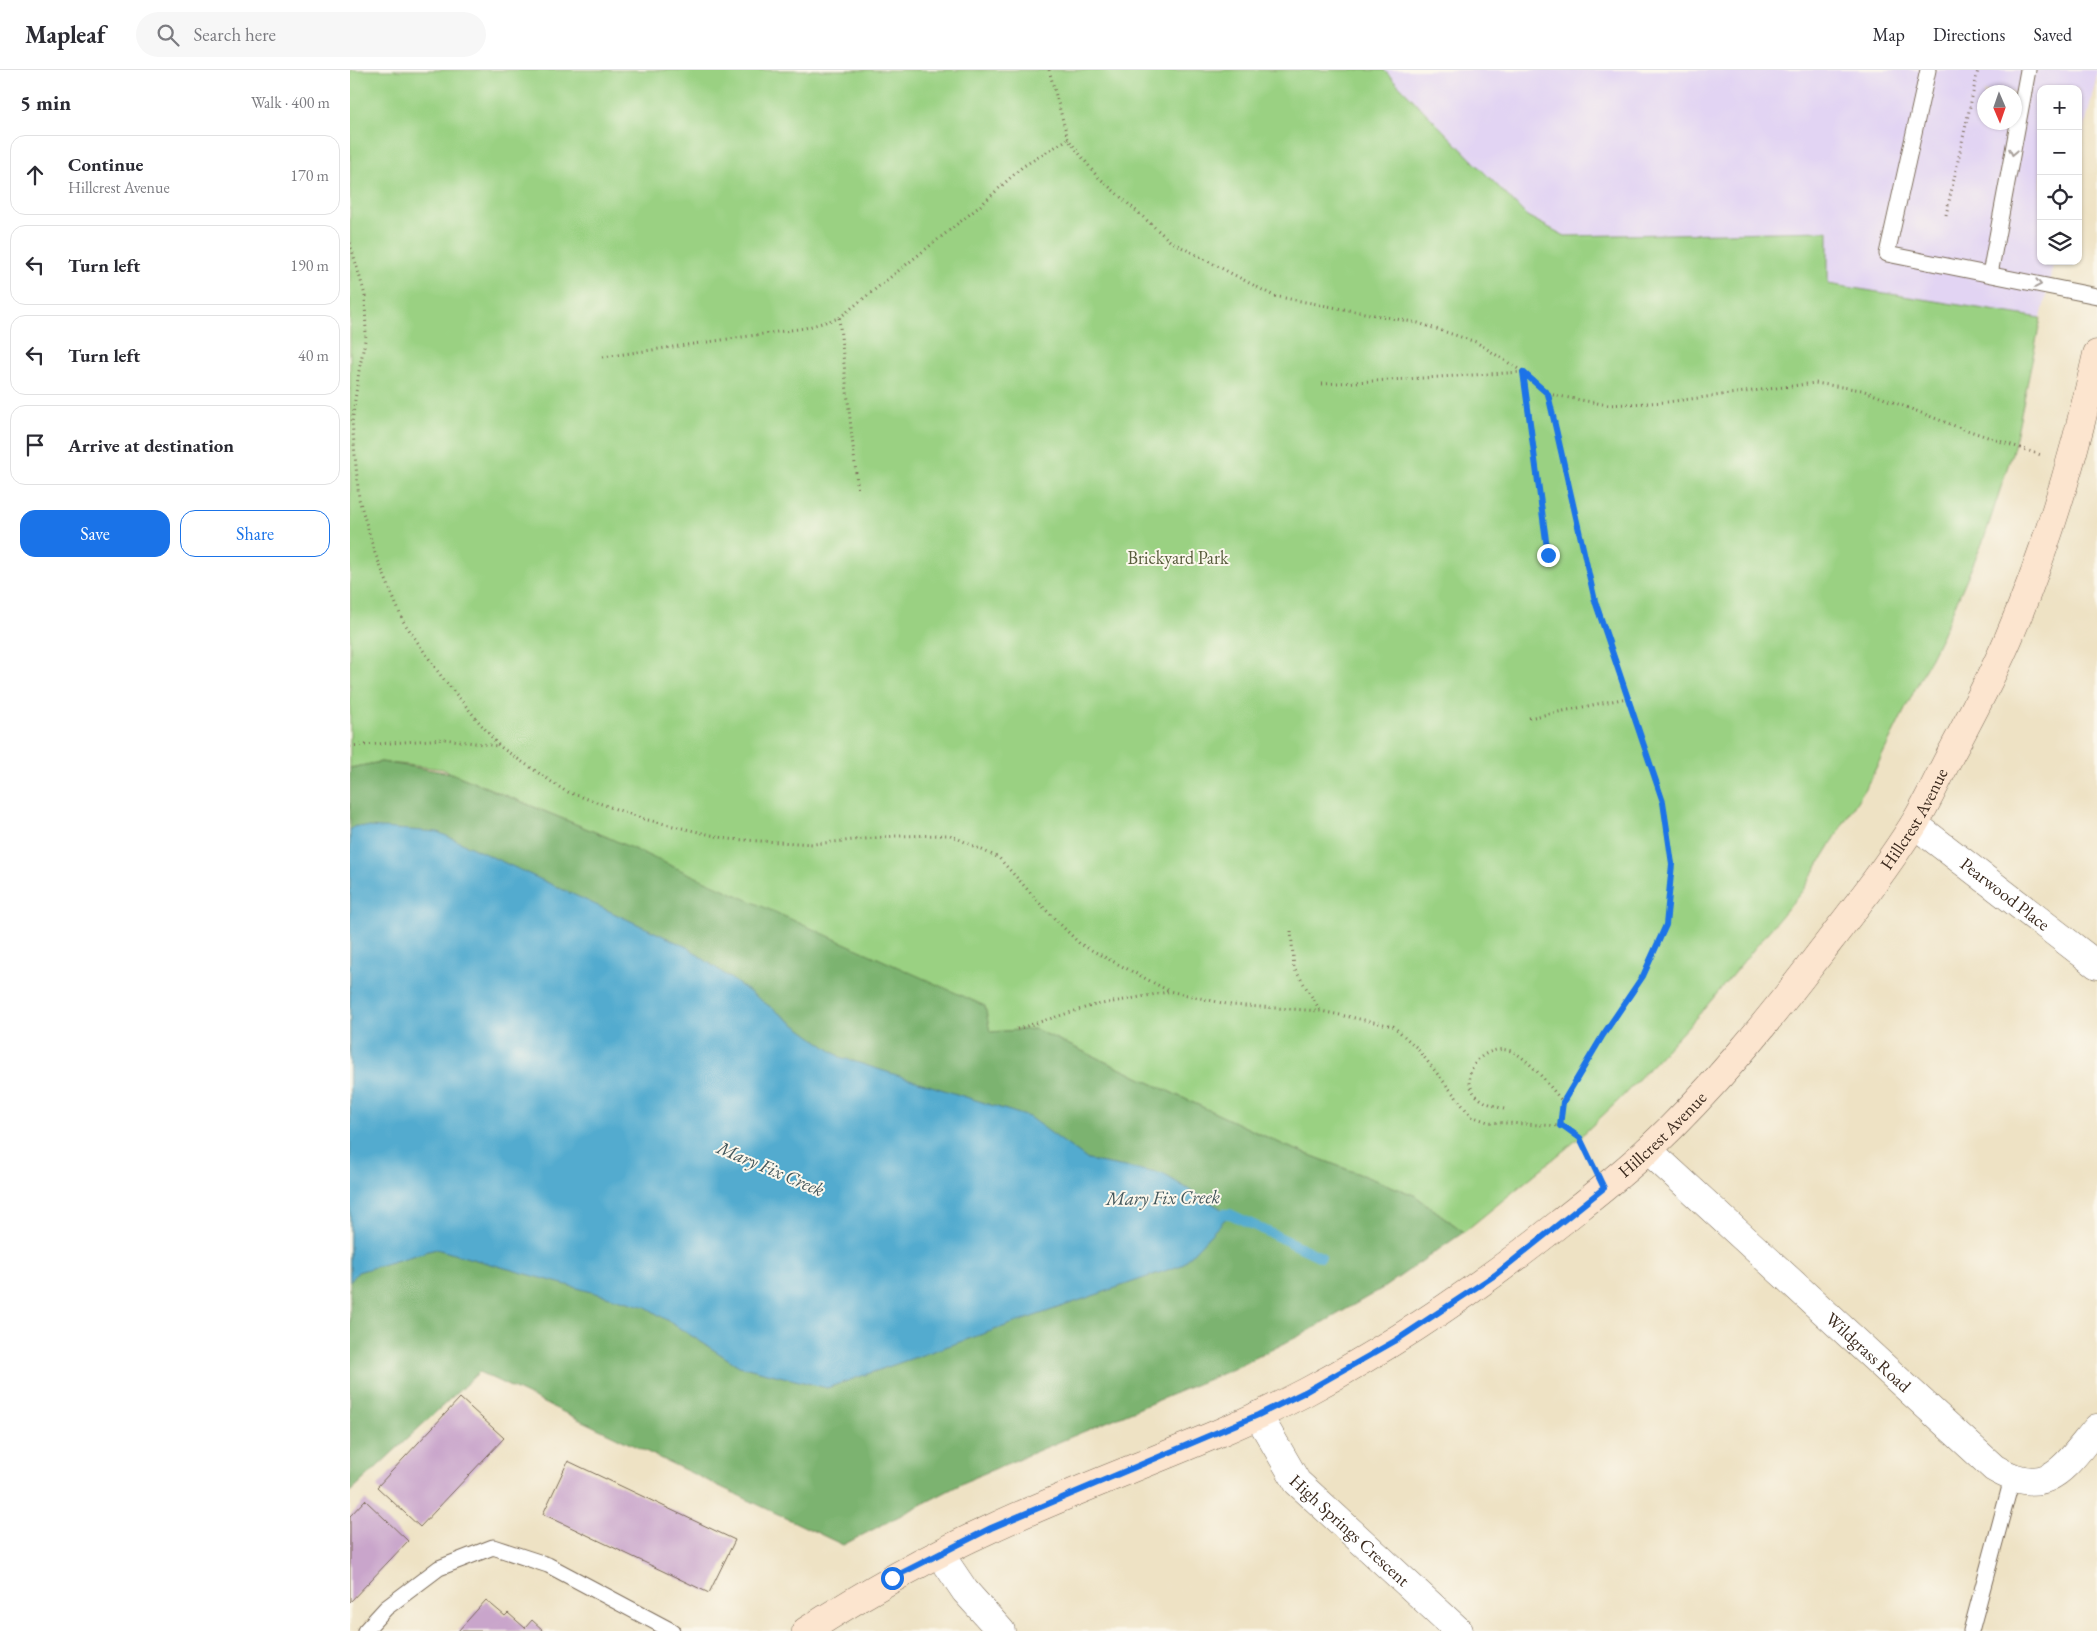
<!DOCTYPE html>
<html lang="en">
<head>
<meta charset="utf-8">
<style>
	body { margin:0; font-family:"EB Garamond",serif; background:#f7f7f7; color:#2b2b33 }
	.controls { position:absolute; right:15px; top:15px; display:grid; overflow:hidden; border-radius:10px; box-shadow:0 1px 4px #0004 }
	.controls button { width:45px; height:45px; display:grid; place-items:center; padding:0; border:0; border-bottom:1px solid #e1e1e2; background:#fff; color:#2b2b33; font:25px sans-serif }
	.compass { position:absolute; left:1627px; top:15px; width:45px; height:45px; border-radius:50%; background:#fff; box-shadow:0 1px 4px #0004; rotate:178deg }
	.stop { position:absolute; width:15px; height:15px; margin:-11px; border:4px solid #1a73e8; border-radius:50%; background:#fff }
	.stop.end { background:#1a73e8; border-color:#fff; box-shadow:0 1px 5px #0008 }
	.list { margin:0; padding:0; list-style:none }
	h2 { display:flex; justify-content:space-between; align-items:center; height:65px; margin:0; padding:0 20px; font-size:21px }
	h2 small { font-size:16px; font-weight:400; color:#7c7c81 }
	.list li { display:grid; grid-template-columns:32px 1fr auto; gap:15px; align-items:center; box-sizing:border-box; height:80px; margin:0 10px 10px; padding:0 10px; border:1px solid #e1e1e2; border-radius:15px }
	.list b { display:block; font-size:19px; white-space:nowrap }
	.list p { margin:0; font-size:16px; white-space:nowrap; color:#7c7c81 }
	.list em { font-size:16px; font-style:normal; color:#7c7c81 }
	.actions { display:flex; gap:10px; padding:15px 20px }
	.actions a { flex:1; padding:11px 0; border:1px solid #1a73e8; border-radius:15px; text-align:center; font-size:18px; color:#1a73e8 }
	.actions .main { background:#1a73e8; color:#fff }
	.icon { flex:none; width:28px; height:28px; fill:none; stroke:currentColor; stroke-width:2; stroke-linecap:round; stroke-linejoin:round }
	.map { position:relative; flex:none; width:1747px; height:1561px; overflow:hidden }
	header { display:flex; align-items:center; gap:30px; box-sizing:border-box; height:70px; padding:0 25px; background:#fff; border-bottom:1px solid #e1e1e2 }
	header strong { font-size:24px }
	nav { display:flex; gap:28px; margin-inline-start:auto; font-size:18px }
	.search { width:350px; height:45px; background:#f7f7f7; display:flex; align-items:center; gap:12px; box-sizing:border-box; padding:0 18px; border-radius:28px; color:#7c7c81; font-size:19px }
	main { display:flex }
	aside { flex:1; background:#fff }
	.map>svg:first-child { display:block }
</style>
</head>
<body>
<header>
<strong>Mapleaf</strong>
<div class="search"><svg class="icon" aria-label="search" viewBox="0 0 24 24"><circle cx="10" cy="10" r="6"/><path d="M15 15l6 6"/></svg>Search here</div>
<nav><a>Map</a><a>Directions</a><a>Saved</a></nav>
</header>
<main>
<aside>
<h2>5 min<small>Walk · 400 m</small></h2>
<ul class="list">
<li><svg class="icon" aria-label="ahead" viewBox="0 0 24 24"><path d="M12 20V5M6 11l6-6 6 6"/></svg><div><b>Continue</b><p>Hillcrest Avenue</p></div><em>170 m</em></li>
<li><svg class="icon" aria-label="left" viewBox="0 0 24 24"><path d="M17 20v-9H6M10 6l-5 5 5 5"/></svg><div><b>Turn left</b></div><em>190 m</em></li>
<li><svg class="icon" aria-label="left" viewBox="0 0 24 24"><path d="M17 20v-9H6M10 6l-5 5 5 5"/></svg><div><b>Turn left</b></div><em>40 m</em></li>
<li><svg class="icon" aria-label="arrive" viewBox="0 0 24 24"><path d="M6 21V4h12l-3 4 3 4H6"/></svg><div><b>Arrive at destination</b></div></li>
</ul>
<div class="actions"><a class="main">Save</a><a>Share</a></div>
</aside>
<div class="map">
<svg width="1747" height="1561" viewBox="0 0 1747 1561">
	<rect width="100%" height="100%" fill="#fbf7ec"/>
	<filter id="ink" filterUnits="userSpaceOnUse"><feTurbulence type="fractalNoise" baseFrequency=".02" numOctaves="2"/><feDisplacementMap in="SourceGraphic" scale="10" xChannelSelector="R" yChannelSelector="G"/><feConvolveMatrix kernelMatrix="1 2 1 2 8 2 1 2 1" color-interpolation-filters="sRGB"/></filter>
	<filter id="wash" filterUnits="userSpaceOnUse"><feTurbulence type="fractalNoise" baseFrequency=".0096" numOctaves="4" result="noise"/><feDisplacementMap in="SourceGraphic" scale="20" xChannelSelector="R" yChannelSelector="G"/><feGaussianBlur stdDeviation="1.12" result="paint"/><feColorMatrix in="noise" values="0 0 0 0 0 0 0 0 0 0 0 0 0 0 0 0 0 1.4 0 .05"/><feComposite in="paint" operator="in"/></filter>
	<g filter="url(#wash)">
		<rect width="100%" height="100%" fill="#eee2c4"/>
		<!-- built -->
		<path fill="#e2d4f3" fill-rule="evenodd" d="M1034,0H1747V5L1728,86V19H1691V191H1704L1691,248L1478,214V161L1215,166L1177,146ZM1634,22H1664V52H1634Z"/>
		<!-- green -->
		<path fill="#9ad182" stroke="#6a7e50" d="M0,0H1034L1177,146L1215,166L1478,161V214L1691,248L1664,377L1634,469L1592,565L1520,710L1453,820L1354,939L1270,1029L1229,1068L1114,1162L1064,1125L936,1076L685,959L640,962L257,767L92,699L31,692L0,698Z"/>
		<!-- forest -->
		<path fill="#7bb370" stroke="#5b6e47" d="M31,692L101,703L257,767L635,936L640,962L685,959L936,1076L1064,1125L1114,1162L1033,1218L955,1263L883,1299L623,1408L493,1475L129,1302L0,1422V698Z"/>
		<!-- water -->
		<path fill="#52abcf" stroke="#466a76" d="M5,756L88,762L337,877L490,987L679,1047L738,1090L813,1104L880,1144L832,1195L477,1318L389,1296L296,1237L86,1179L8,1202L0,1212V760Z"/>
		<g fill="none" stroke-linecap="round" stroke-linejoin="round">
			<!-- stream -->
			<path stroke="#52abcf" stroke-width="10" d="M867,1144H880L971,1187"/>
		</g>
		<g id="blocks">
			<!-- building -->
			<g fill="#c9a5cb">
				<path d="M110,1328L154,1368L70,1457L27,1417Z"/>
				<path d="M218,1391L385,1470L359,1523L193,1444Z"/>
				<path d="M15,1430L58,1471L0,1532V1446Z"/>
				<path d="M136,1530L155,1546L158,1543L175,1558L182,1550L194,1561H108Z"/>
			</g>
		</g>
	</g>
	<g filter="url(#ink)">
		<use href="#blocks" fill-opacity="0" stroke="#7a6a58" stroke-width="1"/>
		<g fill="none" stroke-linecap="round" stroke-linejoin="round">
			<defs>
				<g id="lane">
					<path d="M1578,0L1537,184L1747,226"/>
					<path d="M1640,204L1678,0"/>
					<path d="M15,1561L36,1538L89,1498L143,1477L198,1495L322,1561"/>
					<path d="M1621,1561L1662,1409"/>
				</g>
				<g id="street">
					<path id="s1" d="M1564,754L1747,895"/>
					<path id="s2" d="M1298,1080L1644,1398C1698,1430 1714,1397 1747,1358"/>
					<path id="s3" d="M908,1345L947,1412L1109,1561"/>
					<path d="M590,1484L615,1521L651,1561"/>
				</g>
				<g id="secondary">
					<path id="s4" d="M456,1561C515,1523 576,1488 640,1459C744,1410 854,1375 956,1322C1046,1274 1130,1217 1210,1153C1240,1129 1270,1106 1298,1080C1363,1019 1420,949 1474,878C1505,838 1537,797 1564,754C1579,730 1590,703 1604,678C1623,642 1643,605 1659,567C1698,476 1726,381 1747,284"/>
				</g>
			</defs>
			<!-- lane casing -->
			<use href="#lane" stroke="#7a6a58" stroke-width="17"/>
			<!-- street casing -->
			<use href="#street" stroke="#7a6a58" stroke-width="29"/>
			<!-- secondary casing -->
			<use href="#secondary" stroke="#7a6a58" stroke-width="29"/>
			<!-- path -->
			<g stroke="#7a6a58" stroke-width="3" stroke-dasharray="1 4" stroke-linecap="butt">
				<path d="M699,0L718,69L746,105L820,171L924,226L1068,253L1126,272L1173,302L1198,324L1245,531L1313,732L1322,794L1316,855L1293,906L1253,965L1213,1032L1210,1056L1212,1055L1229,1068L1241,1090"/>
				<path d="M1596,145L1628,0"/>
				<path d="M0,173L15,225L16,265L9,301L2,352L9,429L25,483L53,551L91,606L149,676L215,721L294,749L378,769L463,774L545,766L600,765L649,788L694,838L730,874L819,921L881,935L971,941L1043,956L1066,977L1121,1046L1138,1052L1210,1056"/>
				<path d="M489,248L508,422"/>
				<path d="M253,287L455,258L489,248L630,136L672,97L718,69"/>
				<path d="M972,314L1173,302L1198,485"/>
				<path d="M1198,324L1258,335L1317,332L1465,313L1512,320L1605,356L1691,385"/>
				<path d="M1179,648L1277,628"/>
				<path d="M0,676L94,669L148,676"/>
				<path d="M941,861L944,898L970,940"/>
				<path d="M667,959L741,936L818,922"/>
				<path d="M1154,1039C1144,1036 1131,1032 1124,1023C1109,1000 1136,973 1161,981C1179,988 1200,1017 1213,1032"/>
			</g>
			<!-- lane -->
			<use href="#lane" stroke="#fff" stroke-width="15"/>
			<!-- street -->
			<use href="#street" stroke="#fff" stroke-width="28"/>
			<!-- secondary -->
			<use href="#secondary" stroke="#fce5cf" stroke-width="28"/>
		</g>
		<!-- one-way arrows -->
		<defs><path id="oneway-chevron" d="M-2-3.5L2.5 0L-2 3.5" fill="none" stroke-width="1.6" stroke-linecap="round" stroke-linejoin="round" transform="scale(1.25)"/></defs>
		<g stroke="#a79f9a">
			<use href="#oneway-chevron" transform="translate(1663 82) rotate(101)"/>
			<use href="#oneway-chevron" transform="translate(1688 214) rotate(11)"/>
		</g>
	</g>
	<g fill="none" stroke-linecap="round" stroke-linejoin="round" filter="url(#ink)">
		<!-- route -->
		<path stroke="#1a73e8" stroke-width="6" d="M542,1508L641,1458L908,1345L955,1322L1045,1271L1145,1205L1254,1118L1230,1068L1212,1055L1210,1056L1213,1032L1253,965L1293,906L1316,855L1322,794L1313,732L1245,531L1198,324L1173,302L1198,485"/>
	</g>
	<g text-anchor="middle" stroke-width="4" stroke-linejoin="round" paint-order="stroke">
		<!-- park labels -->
		<g font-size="18" fill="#585c3c" stroke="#fbf7ec">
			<text x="828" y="494">Brickyard Park</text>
		</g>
		<!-- street labels -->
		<g font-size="18" fill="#3b2a1e" stroke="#fbf7ec">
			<text dy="6" stroke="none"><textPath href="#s4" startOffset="1401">Hillcrest Avenue</textPath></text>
			<text dy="6" stroke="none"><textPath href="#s1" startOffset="115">Pearwood Place</textPath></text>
			<text dy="6" stroke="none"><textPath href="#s4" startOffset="996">Hillcrest Avenue</textPath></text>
			<text dy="6" stroke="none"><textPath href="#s2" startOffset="299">Wildgrass Road</textPath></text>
			<text dy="6" stroke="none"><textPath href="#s3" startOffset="149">High Springs Crescent</textPath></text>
		</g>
		<!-- water labels -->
		<g font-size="19" font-style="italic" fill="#43575c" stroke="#fbf7ec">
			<text transform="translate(421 1098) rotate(23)" y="7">Mary Fix Creek</text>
			<text transform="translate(813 1127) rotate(-1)" y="7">Mary Fix Creek</text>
		</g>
	</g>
</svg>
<div class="controls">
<button>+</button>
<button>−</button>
<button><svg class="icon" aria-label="locate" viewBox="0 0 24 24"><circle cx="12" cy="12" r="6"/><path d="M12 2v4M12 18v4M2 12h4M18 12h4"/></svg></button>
<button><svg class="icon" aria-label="layers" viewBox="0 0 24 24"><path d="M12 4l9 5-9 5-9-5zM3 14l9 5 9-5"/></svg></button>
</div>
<svg class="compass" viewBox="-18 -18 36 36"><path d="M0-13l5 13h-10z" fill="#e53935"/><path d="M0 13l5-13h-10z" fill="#7c7c81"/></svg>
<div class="stop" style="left:542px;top:1508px"></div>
<div class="stop end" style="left:1198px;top:485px"></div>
</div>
</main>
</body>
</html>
